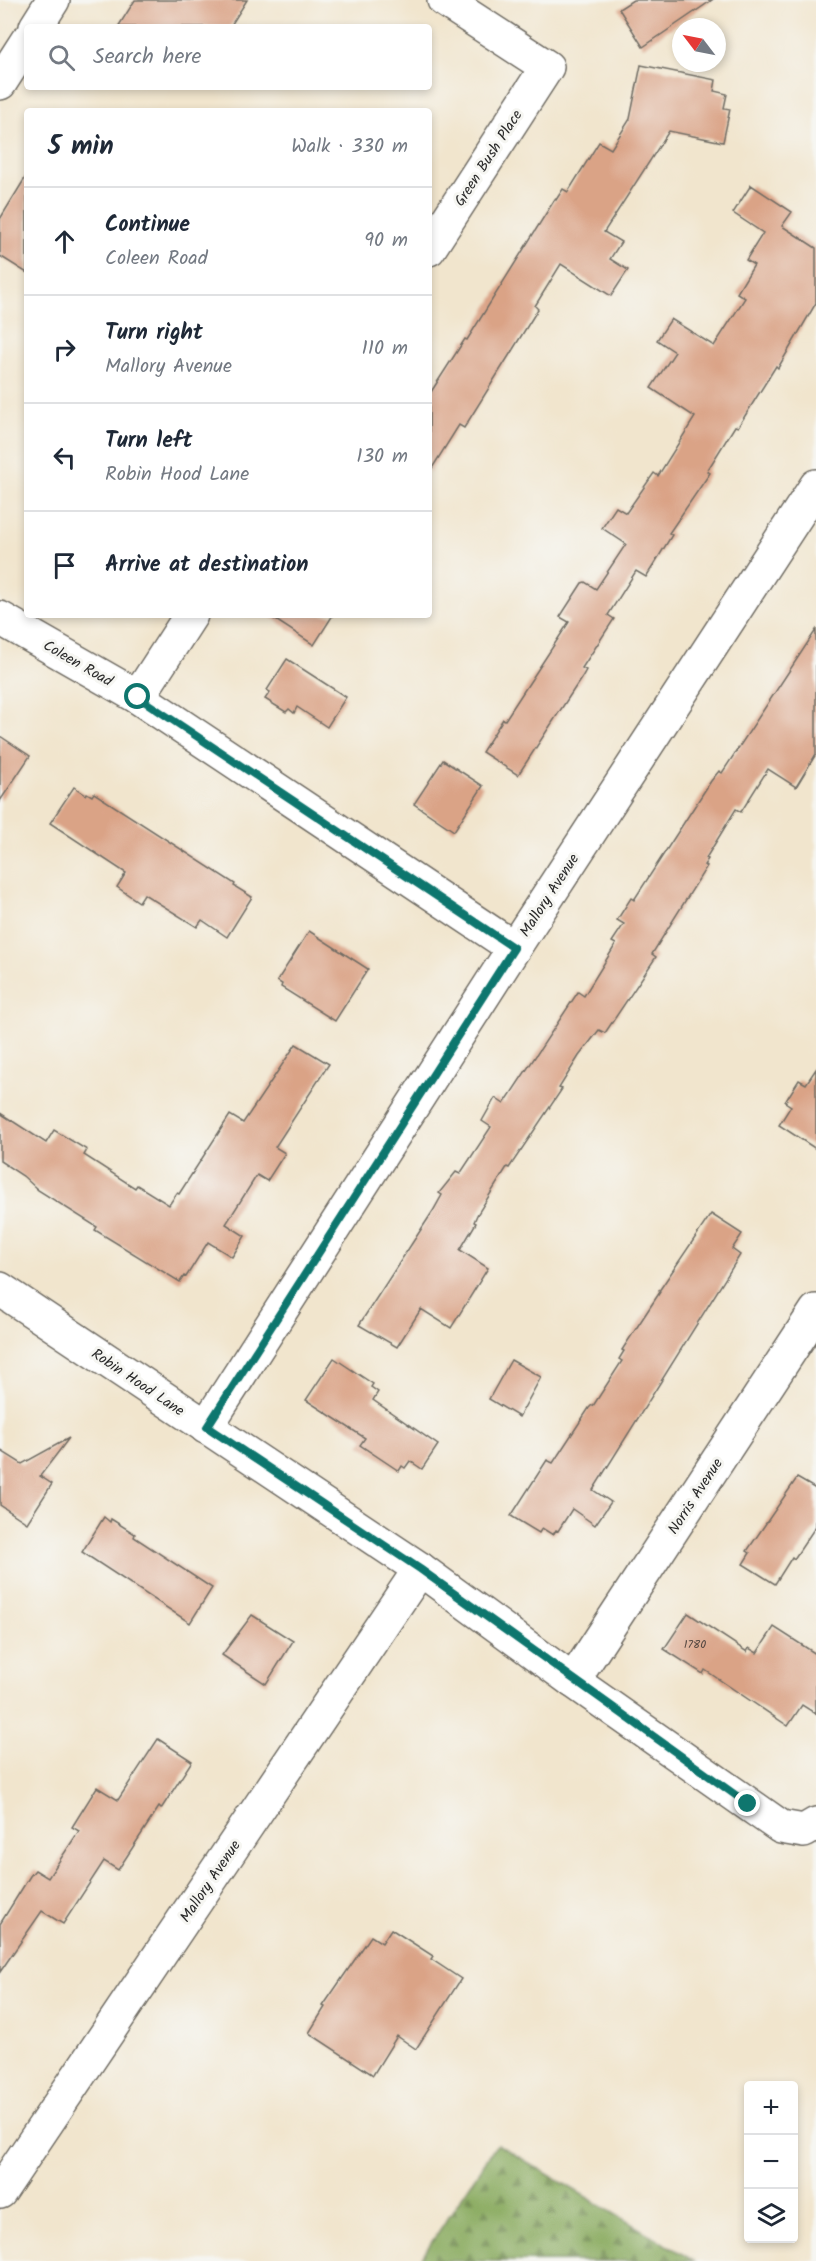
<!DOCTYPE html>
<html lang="en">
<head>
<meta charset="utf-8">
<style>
	body { margin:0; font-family:Kalam,sans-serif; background:#f2f2f3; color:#1f2937 }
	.controls { position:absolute; right:18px; bottom:18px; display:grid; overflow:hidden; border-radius:6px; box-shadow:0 3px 9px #0003 }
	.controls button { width:54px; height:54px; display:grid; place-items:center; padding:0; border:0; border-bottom:2px solid #e0e1e3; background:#fff; color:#1f2937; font:30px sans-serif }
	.compass { position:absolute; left:672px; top:18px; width:54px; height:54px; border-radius:50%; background:#fff; box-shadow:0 3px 9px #0003; rotate:302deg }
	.stop { position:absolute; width:18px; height:18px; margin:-14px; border:4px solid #0f766e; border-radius:50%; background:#fff }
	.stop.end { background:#0f766e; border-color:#fff; box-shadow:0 2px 6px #0008 }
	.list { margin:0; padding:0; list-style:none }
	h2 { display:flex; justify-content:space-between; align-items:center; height:78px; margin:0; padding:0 24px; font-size:26px }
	h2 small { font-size:20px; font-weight:400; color:#747a83 }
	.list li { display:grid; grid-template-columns:39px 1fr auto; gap:18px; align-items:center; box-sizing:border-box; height:108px; padding:0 24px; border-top:2px solid #e0e1e3 }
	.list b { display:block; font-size:22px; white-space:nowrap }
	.list p { margin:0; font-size:20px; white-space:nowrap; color:#747a83 }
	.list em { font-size:20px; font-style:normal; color:#747a83 }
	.icon { flex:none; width:33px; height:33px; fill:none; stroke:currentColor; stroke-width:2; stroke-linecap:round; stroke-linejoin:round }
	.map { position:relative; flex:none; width:816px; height:2261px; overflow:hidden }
	.search { position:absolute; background:#fff; box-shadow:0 3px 9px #0003; left:24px; top:24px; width:408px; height:66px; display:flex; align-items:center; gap:15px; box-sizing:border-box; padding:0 21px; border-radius:6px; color:#747a83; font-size:22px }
	.panel { position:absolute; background:#fff; box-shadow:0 3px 9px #0003; left:24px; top:108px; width:408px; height:510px; border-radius:6px }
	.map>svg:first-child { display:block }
</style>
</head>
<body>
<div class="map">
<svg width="816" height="2261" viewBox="0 0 816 2261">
	<defs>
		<pattern id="forest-firs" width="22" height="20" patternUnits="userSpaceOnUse" patternTransform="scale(1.5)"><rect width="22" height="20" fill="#8aab60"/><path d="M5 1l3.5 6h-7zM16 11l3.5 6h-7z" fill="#718b4f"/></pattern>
	</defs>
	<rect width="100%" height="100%" fill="#f6f6f2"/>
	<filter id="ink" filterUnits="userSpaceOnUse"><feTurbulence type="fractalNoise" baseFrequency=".0167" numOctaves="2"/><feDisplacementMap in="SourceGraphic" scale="12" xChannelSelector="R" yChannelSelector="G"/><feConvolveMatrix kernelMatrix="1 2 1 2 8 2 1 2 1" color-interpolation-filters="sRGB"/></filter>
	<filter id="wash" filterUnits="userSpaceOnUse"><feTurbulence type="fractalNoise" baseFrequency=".008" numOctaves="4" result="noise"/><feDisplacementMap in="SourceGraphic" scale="24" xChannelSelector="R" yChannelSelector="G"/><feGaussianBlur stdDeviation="1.35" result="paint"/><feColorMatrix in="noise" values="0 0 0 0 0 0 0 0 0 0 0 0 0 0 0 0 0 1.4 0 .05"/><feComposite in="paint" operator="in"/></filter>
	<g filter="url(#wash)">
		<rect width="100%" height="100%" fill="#f1e5cd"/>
		<!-- forest -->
		<path fill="url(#forest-firs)" stroke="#5a6b46" stroke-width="1.5" d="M497,2144L694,2261H419Z"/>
		<g id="blocks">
			<!-- building -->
			<g fill="#daa386">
				<path d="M135,0H247L230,27H118Z"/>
				<path d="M633,0H712L643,47L619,9Z"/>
				<path d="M641,65L716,80L714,91L727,94L724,108L730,109L723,142L669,131L604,232L621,242L610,259L628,270L611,296L561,264L535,306L538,309L464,428L459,425L429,473V395L465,339L467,340L555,199L556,200L563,189L568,192L599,142L611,149L630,119Z"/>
				<path d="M27,175V273L0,256V219Z"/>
				<path d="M751,185L792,212L782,226L816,248V303L778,368L776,366L738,427L735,426L707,471L710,473L669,533L672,535L653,566L646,577L636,571L608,615L614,619L582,668L586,670L582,677L518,775L482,752L503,719L505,720L569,622L560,617L582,583L585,582L596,589L626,544L602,528L616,507L626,513L654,473L658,476L695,417L651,388L675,352L657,340L671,319L714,346L745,298L737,293L754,265L746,260L763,233L733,213Z"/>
				<path d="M268,615H333L314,645Z"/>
				<path d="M816,630V754L796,787L768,769L741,812L736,809L706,858L708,859L704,865L707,866L652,954L656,957L605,1033L599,1030L579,1056L559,1088L562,1089L509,1168L507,1167L477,1215L474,1222L476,1223L460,1250L488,1268L451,1328L421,1309L397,1347L359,1325L433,1211L442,1195L439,1193L456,1172L460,1174L491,1127L482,1121L495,1098L504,1104L578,992L584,996L616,944L612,942L624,924L617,920L631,898L634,900L711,781L719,771L722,773Z"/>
				<path d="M287,659L346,697L327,727L297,707L294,713L289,709L286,712L265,699L270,692L267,690Z"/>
				<path d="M0,736L30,756L0,801Z"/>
				<path d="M443,760L483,786L454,831L414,804Z"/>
				<path d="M74,787L86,795L87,793L92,796L94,793L235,884L234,886L252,897L227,937L202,920L197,927L144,894L139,902L117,887L126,873L50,823Z"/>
				<path d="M309,931L368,969L335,1021L281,987L282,984L277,981Z"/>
				<path d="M296,1044L329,1064L275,1147L285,1153L267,1181L257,1175L226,1224L245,1236L232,1257L208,1242L186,1277L184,1276L180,1282L95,1230L97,1227L38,1190L23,1176L0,1161V1113L46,1143L54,1130L87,1150L84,1155L135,1188L137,1185L169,1205L177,1193L179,1194L230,1115L243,1123Z"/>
				<path d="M816,1069V1149L779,1125L791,1106L785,1102L799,1080L806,1084Z"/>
				<path d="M711,1214L742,1234L732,1249L740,1255L593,1490L611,1502L595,1525L572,1509L558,1531L556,1530L553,1535L542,1528L539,1533L511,1516L547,1460L553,1463L589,1408L592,1405L593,1406L622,1361L619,1359L624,1351L622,1350L660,1292L659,1291Z"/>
				<path d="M334,1358L373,1384L371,1387L378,1392L373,1400L438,1445L422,1469L410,1461L405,1468L402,1466L399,1471L360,1445L365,1438L306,1400Z"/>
				<path d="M511,1360L541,1377L519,1417L489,1399Z"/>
				<path d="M69,1438L40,1476L52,1484L27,1523L0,1505V1450L22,1464Z"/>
				<path d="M797,1478L816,1489V1526L794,1559L792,1557L775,1584L743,1564L750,1553L747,1551Z"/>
				<path d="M104,1517L110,1522L111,1519L135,1534L134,1537L212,1588L190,1623L82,1552Z"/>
				<path d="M688,1613L747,1652L749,1648L757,1653L774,1627L816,1654V1714L802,1705L788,1726L705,1670L703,1674L664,1649Z"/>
				<path d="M252,1615L293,1641L266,1684L222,1655Z"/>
				<path d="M158,1739L192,1761L161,1809L159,1807L118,1870L104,1861L63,1924L42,1911L0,1972V1924L30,1876L35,1870L48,1878L79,1831L72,1827L97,1787L118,1800Z"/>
				<path d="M391,1929L433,1956L431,1959L461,1979L416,2049L397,2036L373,2075L309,2033L325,2007L323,2006L371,1936L382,1943Z"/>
			</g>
		</g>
	</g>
	<g filter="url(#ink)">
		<use href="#blocks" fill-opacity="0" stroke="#706c64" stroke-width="1.5"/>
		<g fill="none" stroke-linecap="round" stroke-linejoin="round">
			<defs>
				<g id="minor">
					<path d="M36,27L53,0"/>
					<path d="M0,83L27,41"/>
					<path d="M429,249L547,67L444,0"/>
					<path d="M0,618L138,697L514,948"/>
					<path d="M138,697L191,615"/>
					<path d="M0,1289L420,1569L573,1681L781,1827L804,1831L816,1824"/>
					<path d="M206,1427L514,948L816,486"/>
					<path d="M573,1681L816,1311"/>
					<path d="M0,2192L420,1569"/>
				</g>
			</defs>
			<!-- minor casing -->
			<use href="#minor" stroke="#706c64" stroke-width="36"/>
			<!-- minor -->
			<use href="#minor" stroke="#fff" stroke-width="33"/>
		</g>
	</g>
	<g fill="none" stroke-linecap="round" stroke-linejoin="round" filter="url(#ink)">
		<!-- route -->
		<path stroke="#0f766e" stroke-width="8" d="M138,697L514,948L207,1427L420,1569L748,1804"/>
	</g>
	<g text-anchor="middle" stroke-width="6" stroke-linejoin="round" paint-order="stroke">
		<!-- number labels -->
		<g font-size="12" fill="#574942">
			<text x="695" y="1648">1780</text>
		</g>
		<!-- street labels -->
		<g font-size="15" fill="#2b2b2b" stroke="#f6f6f2">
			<text transform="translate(488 158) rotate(-57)" y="5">Green Bush Place</text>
			<text transform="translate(78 663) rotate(30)" y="5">Coleen Road</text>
			<text transform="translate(549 895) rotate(-57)" y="5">Mallory Avenue</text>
			<text transform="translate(138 1382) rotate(34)" y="5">Robin Hood Lane</text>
			<text transform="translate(695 1496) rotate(-57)" y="5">Norris Avenue</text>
			<text transform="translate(210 1881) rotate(-56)" y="5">Mallory Avenue</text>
		</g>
	</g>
</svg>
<div class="controls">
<button>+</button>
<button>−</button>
<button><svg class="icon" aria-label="layers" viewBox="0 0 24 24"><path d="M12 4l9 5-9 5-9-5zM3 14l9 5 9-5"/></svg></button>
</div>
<svg class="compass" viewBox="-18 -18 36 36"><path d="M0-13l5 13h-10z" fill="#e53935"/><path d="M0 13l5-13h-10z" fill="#747a83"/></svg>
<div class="stop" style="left:138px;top:697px"></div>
<div class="stop end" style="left:748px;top:1804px"></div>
<div class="search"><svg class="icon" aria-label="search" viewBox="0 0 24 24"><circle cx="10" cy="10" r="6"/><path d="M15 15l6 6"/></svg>Search here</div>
<section class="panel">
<h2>5 min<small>Walk · 330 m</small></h2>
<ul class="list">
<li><svg class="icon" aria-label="ahead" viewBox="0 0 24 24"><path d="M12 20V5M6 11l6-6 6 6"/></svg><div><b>Continue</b><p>Coleen Road</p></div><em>90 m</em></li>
<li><svg class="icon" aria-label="right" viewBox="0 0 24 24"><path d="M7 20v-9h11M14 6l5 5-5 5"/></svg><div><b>Turn right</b><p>Mallory Avenue</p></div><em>110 m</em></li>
<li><svg class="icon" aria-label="left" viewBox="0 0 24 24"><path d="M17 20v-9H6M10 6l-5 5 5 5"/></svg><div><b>Turn left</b><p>Robin Hood Lane</p></div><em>130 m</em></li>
<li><svg class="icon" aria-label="arrive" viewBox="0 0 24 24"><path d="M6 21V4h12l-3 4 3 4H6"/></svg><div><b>Arrive at destination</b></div></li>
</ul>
</section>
</div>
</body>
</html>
